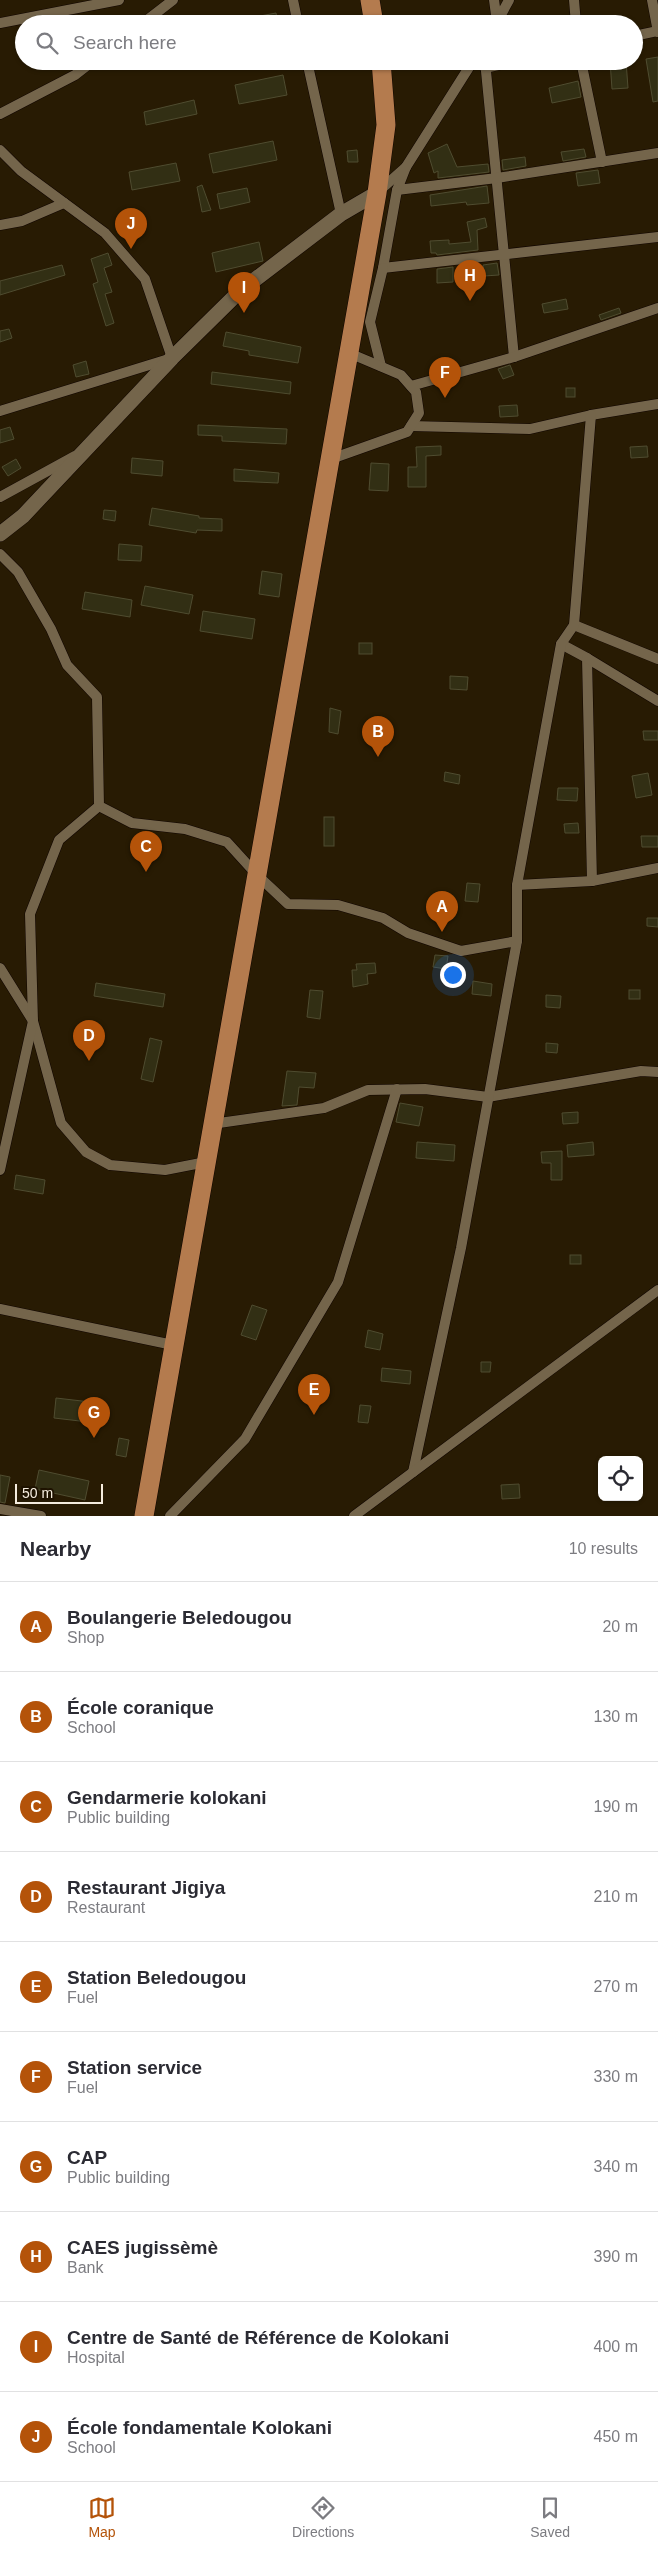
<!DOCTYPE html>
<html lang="en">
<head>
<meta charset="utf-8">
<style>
	body { margin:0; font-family:Helvetica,sans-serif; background:#f7f7f7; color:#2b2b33 }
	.controls { position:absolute; right:15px; bottom:15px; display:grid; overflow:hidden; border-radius:8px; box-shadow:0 1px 4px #0004 }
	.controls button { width:45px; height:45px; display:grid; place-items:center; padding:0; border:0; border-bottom:1px solid #e1e1e2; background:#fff; color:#2b2b33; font:25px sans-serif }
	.scale { position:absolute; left:15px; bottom:12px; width:88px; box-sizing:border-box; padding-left:5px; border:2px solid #f5ecde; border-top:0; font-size:14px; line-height:18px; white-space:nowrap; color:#f5ecde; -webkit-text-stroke:4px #1e1200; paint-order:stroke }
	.you { position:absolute; left:452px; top:974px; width:18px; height:18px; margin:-12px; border:4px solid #fff; border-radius:50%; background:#1a73e8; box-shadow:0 0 0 8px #1a73e833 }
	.badge { display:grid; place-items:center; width:32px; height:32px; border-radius:50%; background:#b45309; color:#fff; font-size:16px; font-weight:700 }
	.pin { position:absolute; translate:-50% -41px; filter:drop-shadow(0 1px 2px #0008) }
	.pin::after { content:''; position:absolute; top:26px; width:18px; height:15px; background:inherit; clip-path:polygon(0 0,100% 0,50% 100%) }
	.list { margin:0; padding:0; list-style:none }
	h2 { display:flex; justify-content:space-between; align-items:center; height:65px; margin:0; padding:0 20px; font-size:21px }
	h2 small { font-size:16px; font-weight:400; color:#7c7c81 }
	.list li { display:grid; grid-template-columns:32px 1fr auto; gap:15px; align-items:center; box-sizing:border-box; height:90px; padding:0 20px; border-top:1px solid #e1e1e2 }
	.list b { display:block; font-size:19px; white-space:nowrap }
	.list p { margin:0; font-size:16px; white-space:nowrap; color:#7c7c81 }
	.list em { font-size:16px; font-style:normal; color:#7c7c81 }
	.icon { flex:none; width:28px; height:28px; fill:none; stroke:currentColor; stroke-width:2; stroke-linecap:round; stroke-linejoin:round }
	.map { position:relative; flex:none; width:658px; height:1516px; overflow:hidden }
	.search { position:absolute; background:#fff; box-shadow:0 1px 4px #0004; left:15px; right:15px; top:15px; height:55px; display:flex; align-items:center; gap:12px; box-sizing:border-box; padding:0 18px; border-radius:28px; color:#7c7c81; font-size:19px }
	.sheet { height:965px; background:#fff }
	nav { display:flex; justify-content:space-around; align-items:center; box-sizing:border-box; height:70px; border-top:1px solid #e1e1e2; background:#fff; font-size:14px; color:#7c7c81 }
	nav a { display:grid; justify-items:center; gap:2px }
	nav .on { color:#b45309 }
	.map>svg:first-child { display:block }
</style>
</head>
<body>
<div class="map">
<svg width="658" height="1516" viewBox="0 0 658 1516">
	<rect width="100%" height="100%" fill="#281b03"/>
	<!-- building -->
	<g fill="#322f14" stroke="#4f4c30">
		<path d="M276,13L278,24H244V19Z"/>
		<path d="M658,57V101L653,102L646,59Z"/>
		<path d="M610,61H626L628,88L612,89Z"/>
		<path d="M283,75L287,95L239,104L235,85Z"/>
		<path d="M578,81L581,97L552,103L549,88Z"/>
		<path d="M194,100L197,114L146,125L144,112Z"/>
		<path d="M273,141L277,160L213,173L209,154Z"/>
		<path d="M447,144L457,167L488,164L489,172L438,178V171L434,173L428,153Z"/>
		<path d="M584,149L586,157L563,161L561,152Z"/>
		<path d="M357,150L358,162H348L347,151Z"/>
		<path d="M525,157L526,166L503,170L502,160Z"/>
		<path d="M176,163L180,181L132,190L129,172Z"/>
		<path d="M598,170L600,183L578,186L576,173Z"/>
		<path d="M202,185L211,210L202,212L197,187Z"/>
		<path d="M487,186L489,203L467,205L466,202L431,206L430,195Z"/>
		<path d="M247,188L250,202L220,209L217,194Z"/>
		<path d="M485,218L487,227L477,230L478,250L437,255L436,253H431L430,241L449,240V244L471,242L467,222Z"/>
		<path d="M259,242L263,261L216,272L212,253Z"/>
		<path d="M108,253L112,265L104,268L112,292L105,294L114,323L106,326L93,284L98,282L91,259Z"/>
		<path d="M497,263L499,275L484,276L483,265Z"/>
		<path d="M62,265L65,275L0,295V281Z"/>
		<path d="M453,267V282L437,283V269Z"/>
		<path d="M566,299L568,309L544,313L542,304Z"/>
		<path d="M619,308L621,313L601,320L599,315Z"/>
		<path d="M9,329L12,338L0,342V331Z"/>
		<path d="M226,332L301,347L298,363L249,355V351L223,346Z"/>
		<path d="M86,361L89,374L76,377L73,365Z"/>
		<path d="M510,365L514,375L503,379L498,369Z"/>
		<path d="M212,372L291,382L290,394L211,384Z"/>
		<rect x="566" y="388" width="9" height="9"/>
		<path d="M517,405L518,416L500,417L499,406Z"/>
		<path d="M198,425L287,429L286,444L222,441V436L198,435Z"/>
		<path d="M10,427L14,439L0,443V430Z"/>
		<path d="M441,446V455L426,456V487H408V467H417L416,447Z"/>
		<path d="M647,446L648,457L631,458L630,447Z"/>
		<path d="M132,458L163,461L162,476L131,473Z"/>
		<path d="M16,459L21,468L8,476L2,467Z"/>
		<path d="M371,463L389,464L388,491L369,490Z"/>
		<path d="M234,469L279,473L278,483L234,481Z"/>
		<path d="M152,508L199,516V518L222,519V531L197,530L196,533L149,525Z"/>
		<path d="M104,510L116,511L115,521L103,519Z"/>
		<path d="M119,544L142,546L141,561L118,560Z"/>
		<path d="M262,571L282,574L279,597L259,594Z"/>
		<path d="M145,586L193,595L189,614L141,605Z"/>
		<path d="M85,592L132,600L130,617L82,609Z"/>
		<path d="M203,611L255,619L252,639L200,631Z"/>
		<rect x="359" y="643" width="13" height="11"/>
		<path d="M450,676L468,677L467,690L450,689Z"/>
		<path d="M330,708L341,711L338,734L329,732Z"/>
		<path d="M643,731H658V740H644Z"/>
		<path d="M445,772L460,775L459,784L444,781Z"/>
		<path d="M648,773L652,795L636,798L632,776Z"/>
		<path d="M558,788H578L577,801L557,800Z"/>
		<rect x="324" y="817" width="10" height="29"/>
		<path d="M578,823L579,833H565L564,824Z"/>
		<path d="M641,836H658V847H642Z"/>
		<path d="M467,883L480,884L478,902L465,901Z"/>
		<path d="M647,918H658V927L647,926Z"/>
		<path d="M435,955L448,956L446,969L433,967Z"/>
		<path d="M375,963L376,973L367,974L368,984L353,987L352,970H357L356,964Z"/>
		<path d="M473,981L492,984L491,996L472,994Z"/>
		<path d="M96,983L165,994L163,1007L94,996Z"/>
		<path d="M310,990L323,991L320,1019L307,1017Z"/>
		<rect x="629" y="990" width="11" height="9"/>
		<path d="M546,995L561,996L560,1008L546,1007Z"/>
		<path d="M150,1038L162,1041L153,1082L141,1079Z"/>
		<path d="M546,1043L558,1044L557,1053L546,1052Z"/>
		<path d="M287,1071L316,1073L314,1088L299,1087L297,1105L282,1106Z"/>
		<path d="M400,1103L423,1107L419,1126L396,1122Z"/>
		<path d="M578,1112V1123L563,1124L562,1113Z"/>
		<path d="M417,1142L455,1145L454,1161L416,1158Z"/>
		<path d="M593,1142L594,1155L568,1157L567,1145Z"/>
		<path d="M562,1151V1180H551V1163H542L541,1152Z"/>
		<path d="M16,1175L45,1180L43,1194L14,1189Z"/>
		<rect x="570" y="1255" width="11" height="9"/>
		<path d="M252,1305L267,1310L256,1340L241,1335Z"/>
		<path d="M368,1330L383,1334L380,1350L365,1347Z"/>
		<path d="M481,1362H491L490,1372H481Z"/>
		<path d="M382,1368L411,1371L410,1384L381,1381Z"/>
		<path d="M56,1398L99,1403L97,1423L54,1418Z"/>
		<path d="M360,1405L371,1406L368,1423L358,1422Z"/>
		<path d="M119,1438L129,1440L126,1457L116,1455Z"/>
		<path d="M39,1470L89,1481L85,1500L35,1489Z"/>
		<path d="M0,1475L10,1477L5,1503L0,1502Z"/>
		<path d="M519,1484L520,1498L502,1499L501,1485Z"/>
	</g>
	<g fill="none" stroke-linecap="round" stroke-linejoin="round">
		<defs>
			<g id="street">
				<path d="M293,0L298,24"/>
				<path d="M494,0L497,22"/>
				<path d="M574,0L576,24"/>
				<path d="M652,0L658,32"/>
				<path d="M0,23L119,0"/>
				<path d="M142,24L173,0"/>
				<path d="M496,24L509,0"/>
				<path d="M634,36L658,31"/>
				<path d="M307,61L341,214"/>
				<path d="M485,61L514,357"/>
				<path d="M581,61L602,162"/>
				<path d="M485,68L516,61"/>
				<path d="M0,114L75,75L93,61"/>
				<path d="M0,150L21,171L105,233L145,279L172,358L0,411"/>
				<path d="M406,167L397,190L497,178L658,153"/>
				<path d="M397,190L383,268L658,237"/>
				<path d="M379,191L406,167L473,61"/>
				<path d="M0,225L22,221L64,203"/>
				<path d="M381,366L370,322L383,268"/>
				<path d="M411,386L514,357L658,308"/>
				<path d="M411,426L530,429L591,415L658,404"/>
				<path d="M331,459L407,432L419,413L416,392L401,375L349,353"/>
				<path d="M0,497L75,456"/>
				<path d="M0,554L18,572L51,629L67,665L97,697L99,806L132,823L185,829L227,842L257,875L288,904L338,905L383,918L408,933L461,951L517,941"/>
				<path d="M574,625L658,659"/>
				<path d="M561,644L587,658L592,881"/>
				<path d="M587,658L658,701"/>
				<path d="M517,885L592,881L658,868"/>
				<path d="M0,968L33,1021L61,1123L86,1152L110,1165L165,1170L206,1162"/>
				<path d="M212,1124L324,1108L368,1090L425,1089L488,1097L641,1071L658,1072"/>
				<path d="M0,1170L33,1021L30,914L59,840L99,806"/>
				<path d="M0,1309L173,1345"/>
				<path d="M413,1472L461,1248L517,941V885L561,644L574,625L591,415"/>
				<path d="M0,1509L41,1516"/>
				<path d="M170,1516L245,1439L338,1282L397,1089"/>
				<path d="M354,1516L658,1290"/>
			</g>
			<path id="secondary" d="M0,534L23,516L172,358L240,291L341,214L377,193"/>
			<g id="highway">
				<path d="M370,0L374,24"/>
				<path d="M144,1516L377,193L386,125L381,61"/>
			</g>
		</defs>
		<!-- street casing -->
		<use href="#street" stroke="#100500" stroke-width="11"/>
		<!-- secondary casing -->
		<use href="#secondary" stroke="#100500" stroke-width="16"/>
		<!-- highway casing -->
		<use href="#highway" stroke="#100500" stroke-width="20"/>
		<!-- street -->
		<use href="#street" stroke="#74654b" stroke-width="10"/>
		<!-- secondary -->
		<use href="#secondary" stroke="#74654b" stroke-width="15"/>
		<!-- highway -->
		<use href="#highway" stroke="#b47b4e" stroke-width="19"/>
	</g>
</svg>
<div class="controls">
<button><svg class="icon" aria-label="locate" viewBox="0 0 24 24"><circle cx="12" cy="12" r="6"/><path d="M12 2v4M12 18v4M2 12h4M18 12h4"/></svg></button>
</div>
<div class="scale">50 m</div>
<div class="you"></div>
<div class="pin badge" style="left:442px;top:932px">A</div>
<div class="pin badge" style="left:378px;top:757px">B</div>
<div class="pin badge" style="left:146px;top:872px">C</div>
<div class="pin badge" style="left:89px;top:1061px">D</div>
<div class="pin badge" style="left:314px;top:1415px">E</div>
<div class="pin badge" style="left:445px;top:398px">F</div>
<div class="pin badge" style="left:94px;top:1438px">G</div>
<div class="pin badge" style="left:470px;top:301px">H</div>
<div class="pin badge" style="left:244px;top:313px">I</div>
<div class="pin badge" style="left:131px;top:249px">J</div>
<div class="search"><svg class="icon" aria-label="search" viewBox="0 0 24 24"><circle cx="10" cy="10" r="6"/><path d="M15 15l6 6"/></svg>Search here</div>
</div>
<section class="sheet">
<h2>Nearby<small>10 results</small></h2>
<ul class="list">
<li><span class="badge">A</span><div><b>Boulangerie Beledougou</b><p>Shop</p></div><em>20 m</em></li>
<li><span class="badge">B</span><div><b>École coranique</b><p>School</p></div><em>130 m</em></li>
<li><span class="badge">C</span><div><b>Gendarmerie kolokani</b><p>Public building</p></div><em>190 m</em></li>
<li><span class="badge">D</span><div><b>Restaurant Jigiya</b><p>Restaurant</p></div><em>210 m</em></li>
<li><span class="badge">E</span><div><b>Station Beledougou</b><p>Fuel</p></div><em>270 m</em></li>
<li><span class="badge">F</span><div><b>Station service</b><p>Fuel</p></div><em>330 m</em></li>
<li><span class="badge">G</span><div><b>CAP</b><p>Public building</p></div><em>340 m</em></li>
<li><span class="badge">H</span><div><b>CAES jugissèmè</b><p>Bank</p></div><em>390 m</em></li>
<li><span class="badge">I</span><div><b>Centre de Santé de Référence de Kolokani</b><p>Hospital</p></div><em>400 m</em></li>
<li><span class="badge">J</span><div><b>École fondamentale Kolokani</b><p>School</p></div><em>450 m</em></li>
</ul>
</section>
<nav>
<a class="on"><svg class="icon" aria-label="map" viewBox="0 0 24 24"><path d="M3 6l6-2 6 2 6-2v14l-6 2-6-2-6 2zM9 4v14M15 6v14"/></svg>Map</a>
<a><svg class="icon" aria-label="directions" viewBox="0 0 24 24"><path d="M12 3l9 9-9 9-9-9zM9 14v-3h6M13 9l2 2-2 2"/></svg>Directions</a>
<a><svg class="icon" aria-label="saved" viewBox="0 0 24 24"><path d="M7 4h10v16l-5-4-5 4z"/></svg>Saved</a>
</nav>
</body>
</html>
